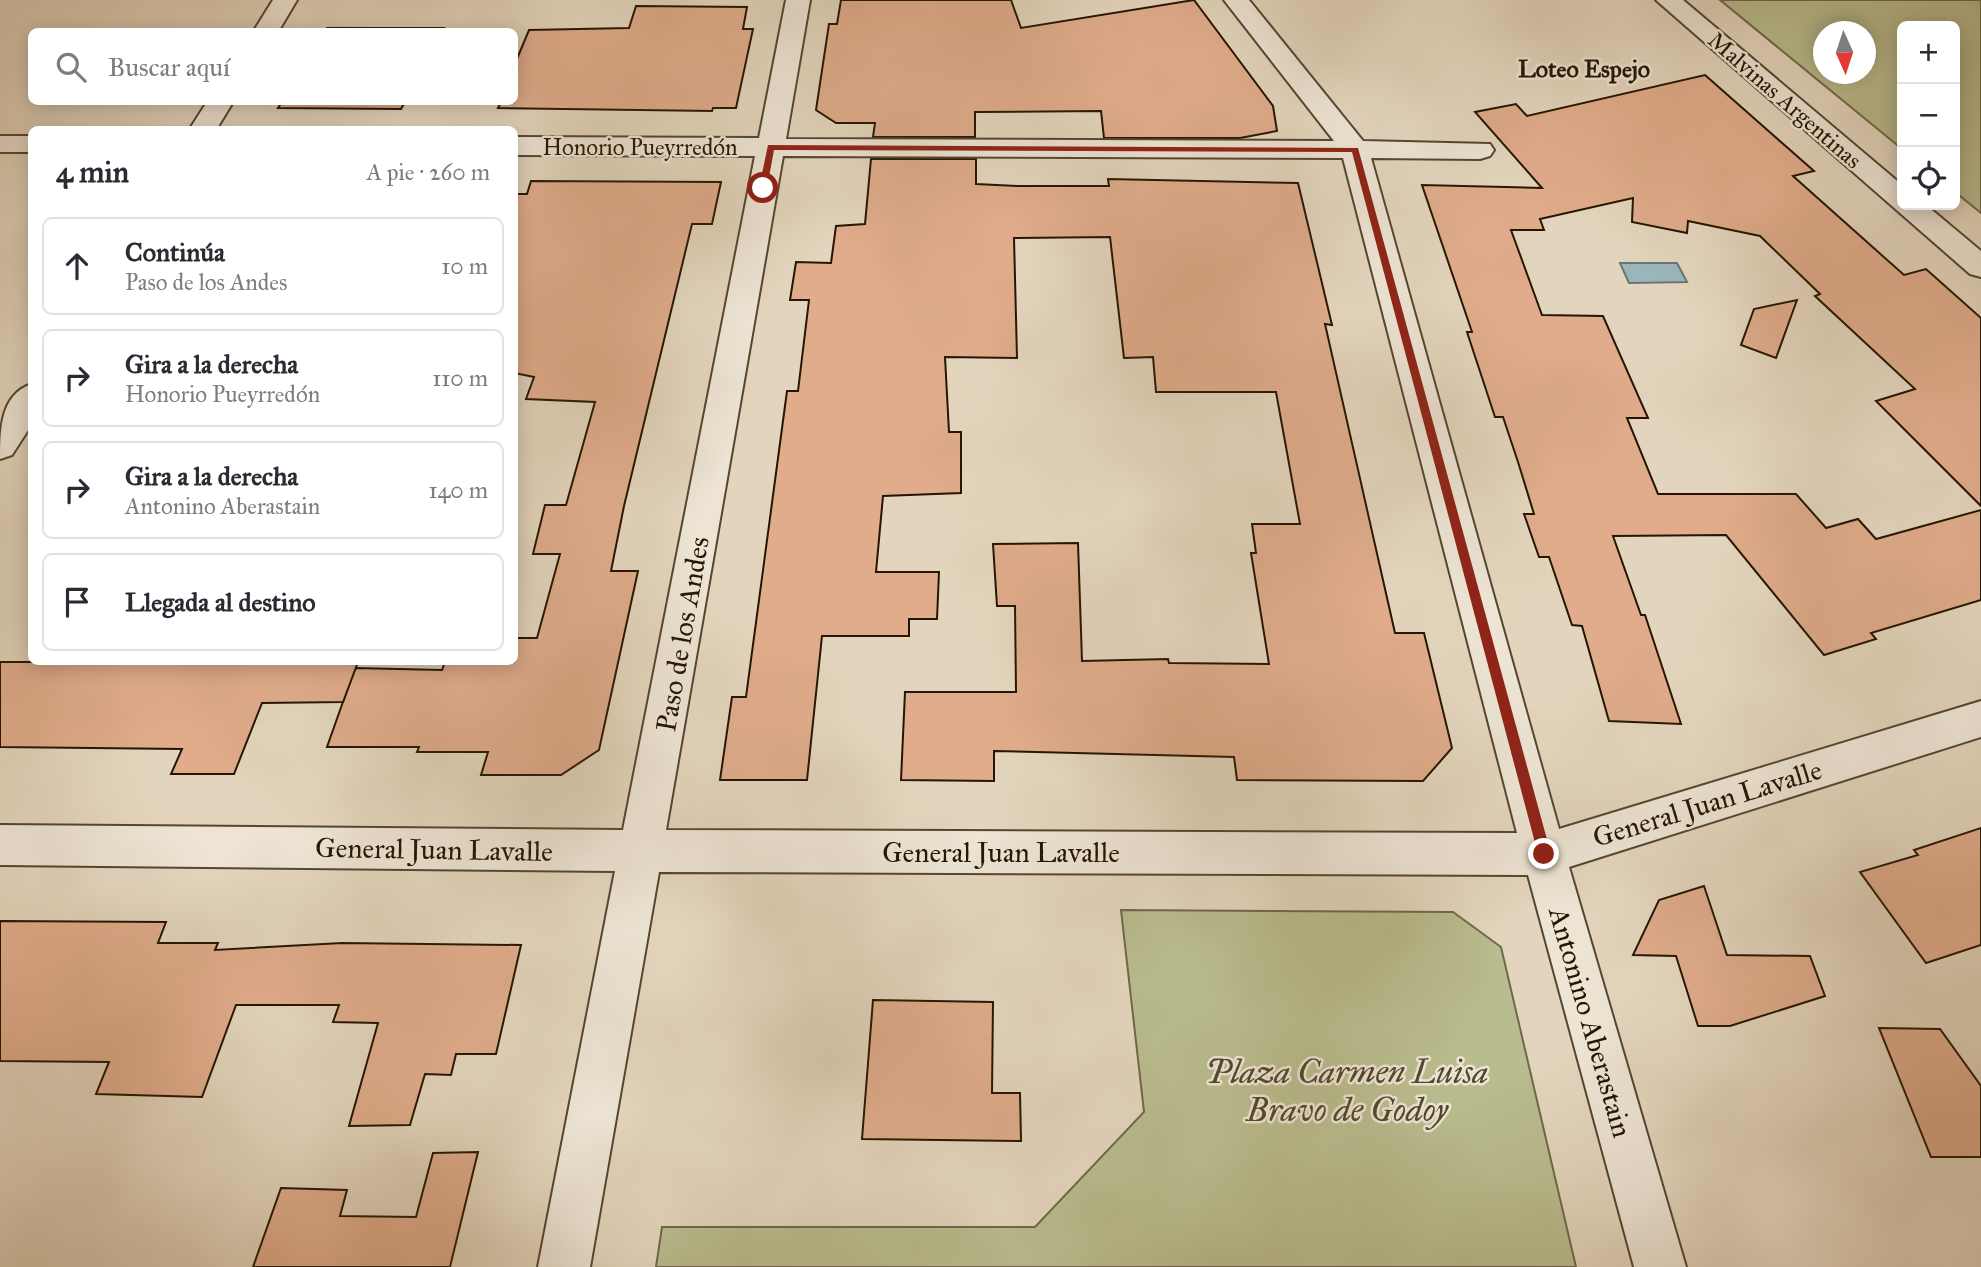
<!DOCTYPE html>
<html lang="es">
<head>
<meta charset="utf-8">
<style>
	body { margin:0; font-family:"IM FELL Great Primer",serif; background:#f2f2f3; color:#2b2b33 }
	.controls { position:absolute; right:21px; top:21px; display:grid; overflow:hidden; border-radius:10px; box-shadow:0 4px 18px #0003 }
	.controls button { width:63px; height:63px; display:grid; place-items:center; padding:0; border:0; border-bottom:2px solid #e1e1e2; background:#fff; color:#2b2b33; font:35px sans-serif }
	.compass { position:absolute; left:1813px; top:21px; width:63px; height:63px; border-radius:50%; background:#fff; box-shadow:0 4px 18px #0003; rotate:177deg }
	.stop { position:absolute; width:21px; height:21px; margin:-16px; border:5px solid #8f2418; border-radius:50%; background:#fff }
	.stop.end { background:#8f2418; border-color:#fff; box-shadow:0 2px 7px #0008 }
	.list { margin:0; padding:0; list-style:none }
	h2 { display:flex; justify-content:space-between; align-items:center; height:91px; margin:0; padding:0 28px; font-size:30px }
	h2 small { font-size:23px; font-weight:400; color:#7c7c81 }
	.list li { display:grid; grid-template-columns:46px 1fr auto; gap:21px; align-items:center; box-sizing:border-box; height:98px; margin:0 14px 14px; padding:0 14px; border:2px solid #e1e1e2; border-radius:10px }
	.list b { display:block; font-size:26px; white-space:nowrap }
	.list p { margin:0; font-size:23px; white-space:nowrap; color:#7c7c81 }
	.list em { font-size:23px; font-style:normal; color:#7c7c81 }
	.icon { flex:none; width:38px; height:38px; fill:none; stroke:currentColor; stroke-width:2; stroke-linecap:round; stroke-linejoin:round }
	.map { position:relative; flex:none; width:1981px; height:1267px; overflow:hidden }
	.search { position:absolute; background:#fff; box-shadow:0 4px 18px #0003; left:28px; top:28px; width:490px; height:77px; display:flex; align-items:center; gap:18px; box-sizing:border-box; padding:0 24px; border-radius:10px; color:#7c7c81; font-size:26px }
	.panel { position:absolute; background:#fff; box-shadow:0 4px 18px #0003; left:28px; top:126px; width:490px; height:539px; border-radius:10px }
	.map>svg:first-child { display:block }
</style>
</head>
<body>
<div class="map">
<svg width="1981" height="1267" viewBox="0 0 1981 1267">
	<rect width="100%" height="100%" fill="#e3d5bd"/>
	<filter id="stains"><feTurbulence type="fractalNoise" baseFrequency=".00286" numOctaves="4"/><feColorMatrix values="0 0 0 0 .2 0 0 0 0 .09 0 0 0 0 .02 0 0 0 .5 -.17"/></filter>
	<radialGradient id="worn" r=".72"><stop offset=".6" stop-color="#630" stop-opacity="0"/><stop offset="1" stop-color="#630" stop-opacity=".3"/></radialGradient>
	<!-- green -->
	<g fill="#b9bc8e" stroke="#6e6948" stroke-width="2" fill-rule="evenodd">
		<path d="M1720,0H1981V213L1955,192V26H1902V149ZM1824,32H1866V74H1824Z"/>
		<path d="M1121,910L1453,912L1501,947L1576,1267H656L662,1227H1035L1144,1112Z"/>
	</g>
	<!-- water -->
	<path fill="#9ab6bc" stroke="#6b7672" stroke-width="2" d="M1620,263H1677L1687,282L1629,283Z"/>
	<!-- building -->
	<g fill="#e0ac8c" stroke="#241602" stroke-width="2">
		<path d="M841,0H1011L1021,28L1194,0L1273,106L1277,131L1240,138H1104L1101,111L975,112V137H873L875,123H836L816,110L829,24H837Z"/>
		<path d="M636,6L747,7L743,29H753L736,108H713L712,111L498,108L501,102H514V66L529,30L629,28Z"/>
		<path d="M327,28H444L442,32H325Z"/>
		<path d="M1705,75L1814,171L1793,176L1904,275L1926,269L1981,318V506L1876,401L1915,389L1815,296L1820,294L1760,236L1688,221L1687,233L1632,222L1633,198L1540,219L1544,230H1511L1542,315L1603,316L1648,418H1627L1658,494H1796L1826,528L1858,519L1876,539L1981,510V600L1871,633L1876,639L1824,655L1726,535L1613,536L1641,615H1645L1681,724L1609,721L1582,626L1572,625L1549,557H1539L1524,514H1534L1518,462L1503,417H1495L1467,332H1472L1422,185L1542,188L1475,112L1516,104L1527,116Z"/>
		<path d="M282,102H405L401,109L278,108Z"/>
		<path d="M871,159H976V184L1017,186H1109L1108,179L1298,183L1332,325L1325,324L1395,633H1424L1452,748L1423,781L1237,780L1234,757L994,751V781L901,780L905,692H1016L1015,606H997L993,544L1078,543L1082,661L1168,659L1169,663L1269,664L1251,553H1256L1252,524H1300L1276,392H1156L1153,357L1124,358L1110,237L1014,238L1017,358L945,357L949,432H961V493L883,496L876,572H939L937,619H909V636H822L807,780H720L732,697H746L787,391H798L809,300H790L796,262L831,263L836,226L865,224Z"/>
		<path d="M531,181L721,182L712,224H692L624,506L611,571H638L599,750L561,775H481L488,752H417L419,747H327L355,668L442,670L445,662H514V638H537L560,554H533L545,505H566L595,402L526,399L534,377L514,373V194H527Z"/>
		<path d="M1797,300L1776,358L1741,345L1754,309Z"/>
		<path d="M0,662H358L343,702L262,703L234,774H171L182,749L0,747Z"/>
		<path d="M1981,828V945L1926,963L1860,872L1918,855L1914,850Z"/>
		<path d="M1704,886L1727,955L1810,956L1825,996L1730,1026H1698L1676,956L1633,955L1659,900Z"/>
		<path d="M0,921L166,922L158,943H218L215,950L342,943L521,945L496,1054H456L451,1075L425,1074L410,1125L349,1126L378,1023L333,1022L339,1005H236L202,1097L96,1094L109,1062L0,1061Z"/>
		<path d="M873,1000L993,1002L992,1093H1020L1021,1141L862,1139Z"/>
		<path d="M1879,1028L1940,1029L1981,1086V1157H1931Z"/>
		<path d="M478,1152L450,1267H253L281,1188L347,1190L340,1216L416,1217L433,1153Z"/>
	</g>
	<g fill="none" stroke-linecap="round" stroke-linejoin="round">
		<defs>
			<g id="minor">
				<path d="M273,0H297L278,32H253Z"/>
				<path d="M786,0H810L786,139L1334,141L1224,0H1249L1363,141L1490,144L1494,150L1490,156L1480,159L1371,158L1559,829L1981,701V737L1569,867L1686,1267H1634L1528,875L659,872L590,1267H538L615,871L0,865V825L623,830L755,156L514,155V137L759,138ZM783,156L1343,158L1517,833L666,830Z"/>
				<path d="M1656,0H1683L1902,185V205H1926L1981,251V277L1970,274Z"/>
				<path d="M207,102H233L216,130H189Z"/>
				<rect x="0" y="136" width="32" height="16"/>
				<path d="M32,384V424L12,455L0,459C0,431 0,394 32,384Z"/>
			</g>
		</defs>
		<!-- minor casing -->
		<use href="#minor" stroke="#544631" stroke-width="4"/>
		<!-- minor -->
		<use href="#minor" fill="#ede4d4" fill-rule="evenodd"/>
	</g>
	<!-- route -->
	<path fill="#8f2418" d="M768,145L1358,148L1551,854L1549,858H1540L1538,854L1352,152L774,150L767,188L763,191L759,188Z"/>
	<g text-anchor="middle" stroke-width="5" stroke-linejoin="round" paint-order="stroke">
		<!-- far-street labels -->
		<g font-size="23" fill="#241602" stroke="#ede4d4">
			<text transform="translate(1785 100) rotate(41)" y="8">Malvinas Argentinas</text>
			<text x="640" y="155">Honorio Pueyrredón</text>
		</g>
		<!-- far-neighbourhood labels -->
		<g font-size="24" font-weight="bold" fill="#241602" stroke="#ede4d4">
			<text x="1584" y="77">Loteo Espejo</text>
		</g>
		<!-- street labels -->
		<g font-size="28" fill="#241602" stroke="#ede4d4">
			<text transform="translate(682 634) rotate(-80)" y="10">Paso de los Andes</text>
			<text transform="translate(1707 803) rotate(-17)" y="10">General Juan Lavalle</text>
			<text transform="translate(434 849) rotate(1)" y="10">General Juan Lavalle</text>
			<text x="1001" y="862">General Juan Lavalle</text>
			<text transform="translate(1591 1022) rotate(74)" y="10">Antonino Aberastain</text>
		</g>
		<!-- near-park labels -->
		<g font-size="33" font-style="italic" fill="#51482c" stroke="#ede4d4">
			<text x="1347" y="1083">Plaza Carmen Luisa<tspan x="1347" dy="38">Bravo de Godoy</tspan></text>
		</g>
	</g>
	<rect width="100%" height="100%" filter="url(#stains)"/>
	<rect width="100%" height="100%" fill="url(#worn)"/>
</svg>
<div class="controls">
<button>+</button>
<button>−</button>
<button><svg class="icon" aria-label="locate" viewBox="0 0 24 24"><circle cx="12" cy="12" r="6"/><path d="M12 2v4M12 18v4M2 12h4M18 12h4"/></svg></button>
</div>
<svg class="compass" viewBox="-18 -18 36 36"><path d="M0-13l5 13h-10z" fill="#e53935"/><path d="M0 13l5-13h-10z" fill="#7c7c81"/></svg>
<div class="stop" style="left:763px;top:188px"></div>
<div class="stop end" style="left:1544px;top:854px"></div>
<div class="search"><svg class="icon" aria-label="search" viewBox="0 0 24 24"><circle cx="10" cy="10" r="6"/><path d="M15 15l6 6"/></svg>Buscar aquí</div>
<section class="panel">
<h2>4 min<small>A pie · 260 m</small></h2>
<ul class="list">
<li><svg class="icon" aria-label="ahead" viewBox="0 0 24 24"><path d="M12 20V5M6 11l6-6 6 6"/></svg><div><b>Continúa</b><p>Paso de los Andes</p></div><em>10 m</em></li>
<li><svg class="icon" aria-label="right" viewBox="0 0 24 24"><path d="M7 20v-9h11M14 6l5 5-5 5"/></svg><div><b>Gira a la derecha</b><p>Honorio Pueyrredón</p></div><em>110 m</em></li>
<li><svg class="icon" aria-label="right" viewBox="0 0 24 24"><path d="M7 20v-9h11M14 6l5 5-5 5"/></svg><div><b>Gira a la derecha</b><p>Antonino Aberastain</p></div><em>140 m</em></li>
<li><svg class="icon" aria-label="arrive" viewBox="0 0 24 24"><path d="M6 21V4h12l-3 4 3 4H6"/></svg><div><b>Llegada al destino</b></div></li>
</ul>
</section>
</div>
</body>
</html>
